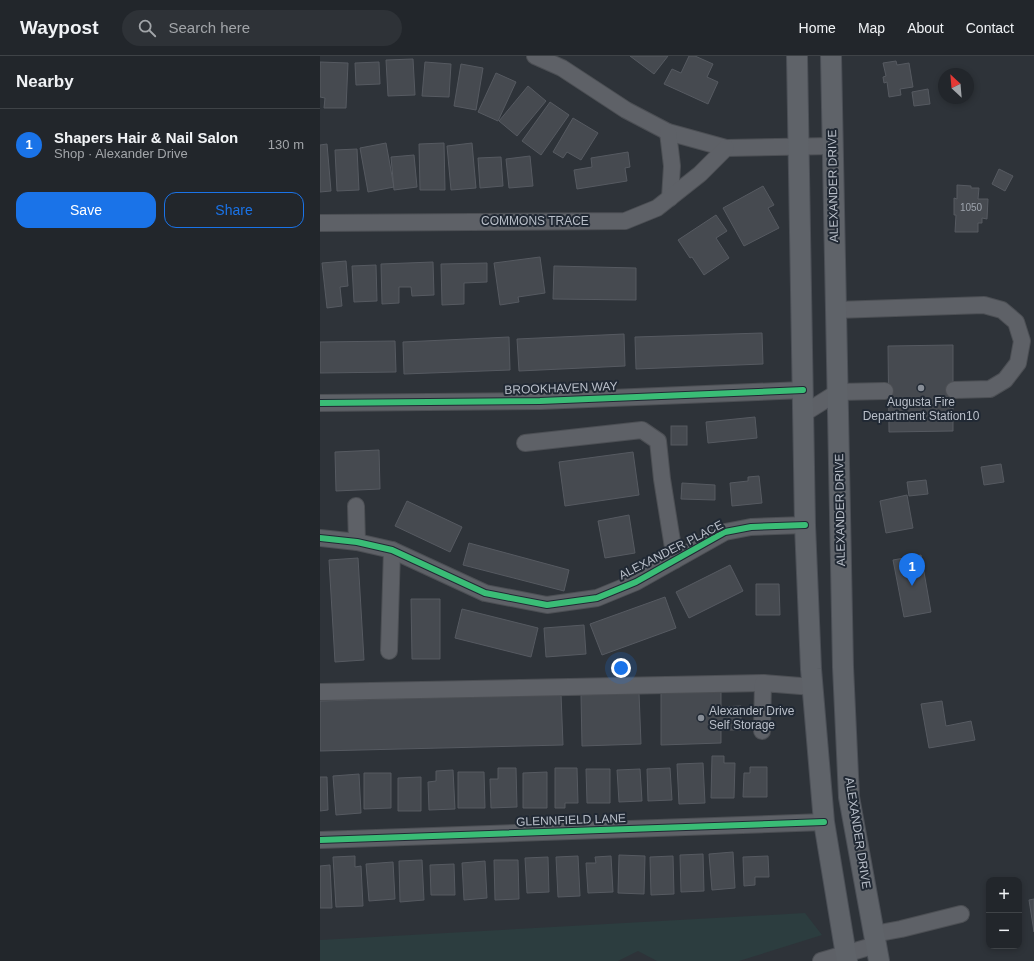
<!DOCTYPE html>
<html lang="en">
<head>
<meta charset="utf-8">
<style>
	body { margin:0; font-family:Helvetica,sans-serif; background:#2e3237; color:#f1f3f6 }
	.controls { position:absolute; right:12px; bottom:12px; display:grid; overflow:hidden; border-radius:8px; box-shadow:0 2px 6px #0003 }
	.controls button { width:36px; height:36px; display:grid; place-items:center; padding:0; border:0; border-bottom:1px solid #3f4347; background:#22262b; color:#f1f3f6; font:20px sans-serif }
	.compass { position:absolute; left:618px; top:12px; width:36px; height:36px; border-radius:50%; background:#22262b; box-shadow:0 2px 6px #0003; rotate:334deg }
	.you { position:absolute; left:301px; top:612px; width:14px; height:14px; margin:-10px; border:3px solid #fff; border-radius:50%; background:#1a73e8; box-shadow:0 0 0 6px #1a73e833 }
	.badge { display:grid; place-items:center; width:26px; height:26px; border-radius:50%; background:#1a73e8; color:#fff; font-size:13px; font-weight:700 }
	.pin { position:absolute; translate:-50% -33px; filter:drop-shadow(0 1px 2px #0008) }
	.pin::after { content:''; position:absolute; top:21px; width:14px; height:12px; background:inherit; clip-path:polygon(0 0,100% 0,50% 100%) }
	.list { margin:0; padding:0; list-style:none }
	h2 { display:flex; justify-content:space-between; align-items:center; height:52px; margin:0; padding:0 16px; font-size:17px }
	h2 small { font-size:13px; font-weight:400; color:#a2a5a9 }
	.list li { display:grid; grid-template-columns:26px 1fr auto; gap:12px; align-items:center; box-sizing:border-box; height:72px; padding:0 16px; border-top:1px solid #3f4347 }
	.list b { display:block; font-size:15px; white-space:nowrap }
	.list p { margin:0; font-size:13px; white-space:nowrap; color:#a2a5a9 }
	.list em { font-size:13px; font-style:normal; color:#a2a5a9 }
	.actions { display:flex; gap:8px; padding:12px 16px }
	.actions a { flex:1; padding:9px 0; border:1px solid #1a73e8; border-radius:12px; text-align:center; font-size:14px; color:#1a73e8 }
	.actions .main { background:#1a73e8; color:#fff }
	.icon { flex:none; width:22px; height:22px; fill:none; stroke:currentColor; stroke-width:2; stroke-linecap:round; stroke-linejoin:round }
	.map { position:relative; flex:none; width:714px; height:905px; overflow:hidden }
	header { display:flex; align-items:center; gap:24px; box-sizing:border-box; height:56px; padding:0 20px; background:#22262b; border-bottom:1px solid #3f4347 }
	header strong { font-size:19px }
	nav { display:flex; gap:22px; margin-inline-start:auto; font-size:14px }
	.search { width:280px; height:36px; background:#2e3237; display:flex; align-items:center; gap:10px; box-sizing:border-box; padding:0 14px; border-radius:22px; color:#a2a5a9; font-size:15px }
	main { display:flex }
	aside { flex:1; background:#22262b }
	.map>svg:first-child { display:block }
</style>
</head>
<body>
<header>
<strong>Waypost</strong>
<div class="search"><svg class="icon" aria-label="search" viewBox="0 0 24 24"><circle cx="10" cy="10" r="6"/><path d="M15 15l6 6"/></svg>Search here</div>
<nav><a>Home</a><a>Map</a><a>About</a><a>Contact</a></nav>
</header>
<main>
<aside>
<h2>Nearby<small></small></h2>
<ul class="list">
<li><span class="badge">1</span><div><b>Shapers Hair &amp; Nail Salon</b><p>Shop · Alexander Drive</p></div><em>130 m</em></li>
</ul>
<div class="actions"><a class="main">Save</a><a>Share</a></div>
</aside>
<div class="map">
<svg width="714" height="905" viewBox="0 0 714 905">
	<rect width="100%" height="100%" fill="#2e3339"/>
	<!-- grass -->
	<path fill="#2c3d3f" d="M485,857L502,879L419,905H337L318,895L298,905H0V884Z"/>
	<!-- building -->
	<g fill="#464a50" stroke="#565a61">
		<path d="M310,0H348L334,18Z"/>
		<path d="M369,0H375L393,8L387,21L398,26L388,48L344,28L352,13L361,17Z"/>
		<path d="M93,3L95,39L68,40L66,4Z"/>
		<path d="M576,5L577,9L589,7L593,31L580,33L581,39L569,41L567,26L564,27L563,21L566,20L563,7Z"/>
		<path d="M0,6L28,7L26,52H4L5,42L0,41Z"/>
		<path d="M59,6L60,28L36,29L35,7Z"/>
		<path d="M105,6L131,8L129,41L102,40Z"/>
		<path d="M141,8L163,12L156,54L134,50Z"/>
		<path d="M176,17L196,26L178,65L158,56Z"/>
		<path d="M208,30L226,45L197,80L179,65Z"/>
		<path d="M608,33L610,48L594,50L592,36Z"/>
		<path d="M230,46L249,59L221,99L202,85Z"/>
		<path d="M253,62L278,77L261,104L247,96L243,102L233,96Z"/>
		<path d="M66,87L74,131L48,136L40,92Z"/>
		<path d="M124,87L125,134H100L99,88Z"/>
		<path d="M152,87L156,132L131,134L127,90Z"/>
		<path d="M7,88L11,135L0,136V89Z"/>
		<path d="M37,93L39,134L17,135L15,94Z"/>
		<path d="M308,96L310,111L305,112L307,125L257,133L254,114L272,111L271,102Z"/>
		<path d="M94,99L97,131L74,134L71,101Z"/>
		<path d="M210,100L213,130L189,132L186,103Z"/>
		<path d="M181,101L183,130L160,132L158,102Z"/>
		<path d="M679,113L693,120L685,135L672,128Z"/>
		<path d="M637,129L651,130V132H659L658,143H668L667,163L662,162V167H658V176H635L636,159H634V142L637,143Z"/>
		<path d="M443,130L454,149L448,152L459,172L424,190L403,152Z"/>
		<path d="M396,159L407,175L396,182L409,202L384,219L372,201L370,202L358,184Z"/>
		<path d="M220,201L225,237L198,241L199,246L180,249L174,207Z"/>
		<path d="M26,205L28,230L20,231L22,250L7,252L2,207Z"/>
		<path d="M113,206L114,239L92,240L91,231H79V247L62,248L61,208Z"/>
		<path d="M167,207V226L144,227V248L122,249L121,208Z"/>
		<path d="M56,209L57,245L34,246L32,210Z"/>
		<path d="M234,210L316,212V244L233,243Z"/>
		<path d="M442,277L443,308L316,313L315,281Z"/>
		<path d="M304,278L305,310L199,315L197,283Z"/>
		<path d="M189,281L190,314L84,318L83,286Z"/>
		<path d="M75,285L76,316L0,317V286Z"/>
		<path d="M633,289V375L569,376L568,290Z"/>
		<path d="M435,361L437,382L388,387L386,366Z"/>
		<rect x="351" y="370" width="16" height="19"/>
		<path d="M59,394L60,433L16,435L15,396Z"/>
		<path d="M313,396L319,439L245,450L239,406Z"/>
		<path d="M681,408L684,426L664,429L661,411Z"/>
		<path d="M439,420L442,447L412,450L410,427L428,425V421Z"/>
		<path d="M606,424L608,438L589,440L587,426Z"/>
		<path d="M362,427L395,429V444L361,443Z"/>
		<path d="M587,439L593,472L566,477L560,445Z"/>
		<path d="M87,445L142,471L130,496L75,470Z"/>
		<path d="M309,459L315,497L285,502L278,465Z"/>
		<path d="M149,487L249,514L244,535L143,509Z"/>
		<path d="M601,499L611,556L584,561L573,504Z"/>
		<path d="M38,502L44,604L15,606L9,504Z"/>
		<path d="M410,509L423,535L369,562L356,536Z"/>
		<path d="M436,528H459L460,559H436Z"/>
		<path d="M345,541L356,572L282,599L270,568Z"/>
		<path d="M91,543H120V603H92Z"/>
		<path d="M142,553L218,572L211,601L135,582Z"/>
		<path d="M264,569L266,598L226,601L224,572Z"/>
		<path d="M401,634V651L421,650V674H401V687L341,689V635Z"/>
		<path d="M319,637L321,688L262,690L261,639Z"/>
		<path d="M241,638L243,689L0,695V645Z"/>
		<path d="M622,645L626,670L651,665L655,684L609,692L601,648Z"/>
		<path d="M392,700H404V707H415L414,742H391Z"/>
		<path d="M383,707L385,747L359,748L357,708Z"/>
		<path d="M430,711H447V741H423L424,717H430Z"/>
		<path d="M178,712H196L197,751L171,752L170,723H178Z"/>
		<path d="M235,712H257L258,747H245V752H235Z"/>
		<path d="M350,712L352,744L328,745L327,713Z"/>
		<path d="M266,713H290V747H267Z"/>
		<path d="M320,713L322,745L299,746L297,714Z"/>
		<path d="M133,714L135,753L109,754L108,726L116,725V715Z"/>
		<path d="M138,716H164L165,752H138Z"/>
		<path d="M227,716V752H203V717Z"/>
		<path d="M44,717H71V752L44,753Z"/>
		<path d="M39,718L41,757L16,759L13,720Z"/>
		<path d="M0,721H7L8,754L0,755Z"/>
		<path d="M101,721V755H78V722Z"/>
		<path d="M413,796L415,832L392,834L389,798Z"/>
		<path d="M383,798L384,835L361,836L360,799Z"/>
		<path d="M299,799L325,800L324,838L298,837Z"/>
		<path d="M35,800V811L41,810L43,850L16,851L13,801Z"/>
		<path d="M258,800L260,840L238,841L236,801Z"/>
		<path d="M291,800L293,836L268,837L266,807H276L275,801Z"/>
		<path d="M353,800L354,838L331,839L330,801Z"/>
		<path d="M448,800L449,821H435V829L424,830L423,801Z"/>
		<path d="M228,801L229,836L207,837L205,802Z"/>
		<path d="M102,804L104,844L80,846L79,805Z"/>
		<path d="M174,804H198L199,843L175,844Z"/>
		<path d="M165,805L167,842L144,844L142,807Z"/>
		<path d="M73,806L75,843L49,845L46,808Z"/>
		<path d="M134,808L135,839H111L110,809Z"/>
		<path d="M10,809L12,852H0V810Z"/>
		<path d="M714,843V876L709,844Z"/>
	</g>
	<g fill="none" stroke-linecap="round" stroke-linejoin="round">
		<defs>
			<g id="minor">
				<path d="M215,0L242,12L306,54L348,76L406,92L512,90"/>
				<path d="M348,76L352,110L350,142"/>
				<path d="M0,167L305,165L337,152L380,118L406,92"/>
				<path d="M516,254L664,249L682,254L696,266L702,285L698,307L685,324L670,333L634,334"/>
				<path d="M0,347L220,345L483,334"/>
				<path d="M483,358L518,336L565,335"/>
				<path d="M205,387L322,374L338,385L342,423L355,504"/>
				<path d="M36,450L37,486"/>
				<path d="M0,482L37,486L72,494L165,537L227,549L277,542L316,526L405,476L431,471L485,469"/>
				<path d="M69,595L72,494"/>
				<path d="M0,636L443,627"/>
				<path d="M442,675L443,627L493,631"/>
				<path d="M0,784L504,766"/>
				<path d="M554,878L581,873L641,858"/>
				<path d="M501,905L556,889"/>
			</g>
			<g id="major">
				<path d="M477,0L485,469L491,613L504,766L527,905"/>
				<path d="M511,0L523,611L529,741L559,905"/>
			</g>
		</defs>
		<!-- minor casing -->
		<use href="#minor" stroke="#4c4f54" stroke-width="18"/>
		<!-- major casing -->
		<use href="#major" stroke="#4b4f56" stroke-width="22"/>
		<!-- minor -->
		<use href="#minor" stroke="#5e6167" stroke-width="16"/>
		<!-- major -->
		<use href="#major" stroke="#5f6369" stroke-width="20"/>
		<defs>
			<g id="cycleway">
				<path d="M0,347L220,345L483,334"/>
				<path d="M0,482L37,486L72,494L165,537L227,549L277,542L316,526L405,476L431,471L485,469"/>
				<path d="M0,784L504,766"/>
			</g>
		</defs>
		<!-- cycleway casing -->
		<use href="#cycleway" stroke="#212934" stroke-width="8"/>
		<!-- cycleway -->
		<use href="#cycleway" stroke="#3abd76" stroke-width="6"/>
	</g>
	<!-- markers -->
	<g fill="#888e97" stroke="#212934" stroke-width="1.5">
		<circle cx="601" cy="332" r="4"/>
		<circle cx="381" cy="662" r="4"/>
	</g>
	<g text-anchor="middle" stroke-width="4" stroke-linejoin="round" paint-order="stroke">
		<!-- number labels -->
		<g font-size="10" fill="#9ca2ab">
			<text x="651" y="155">1050</text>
		</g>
		<!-- street labels -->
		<g font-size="12" fill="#b9bfc9" stroke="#212934">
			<text transform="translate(513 130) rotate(-91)" y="4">ALEXANDER DRIVE</text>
			<text x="215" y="169">COMMONS TRACE</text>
			<text transform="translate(241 332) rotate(-2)" y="4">BROOKHAVEN WAY</text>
			<text transform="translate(520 454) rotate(-91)" y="4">ALEXANDER DRIVE</text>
			<text transform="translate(351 494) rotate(-27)" y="4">ALEXANDER PLACE</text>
			<text transform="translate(251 764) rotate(-2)" y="4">GLENNFIELD LANE</text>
			<text transform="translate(538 777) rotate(81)" y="4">ALEXANDER DRIVE</text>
		</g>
		<!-- poi labels -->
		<g font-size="12" fill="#b9bfc9" stroke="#212934">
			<text x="601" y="350">Augusta Fire<tspan x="601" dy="14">Department Station10</tspan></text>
			<text x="389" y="659" text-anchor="start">Alexander Drive<tspan x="389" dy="14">Self Storage</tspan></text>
		</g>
	</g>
</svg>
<div class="controls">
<button>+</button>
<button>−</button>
</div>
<svg class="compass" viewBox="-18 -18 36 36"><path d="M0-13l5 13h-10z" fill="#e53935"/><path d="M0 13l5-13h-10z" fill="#a2a5a9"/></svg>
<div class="you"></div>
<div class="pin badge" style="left:592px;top:530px">1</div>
</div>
</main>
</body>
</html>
